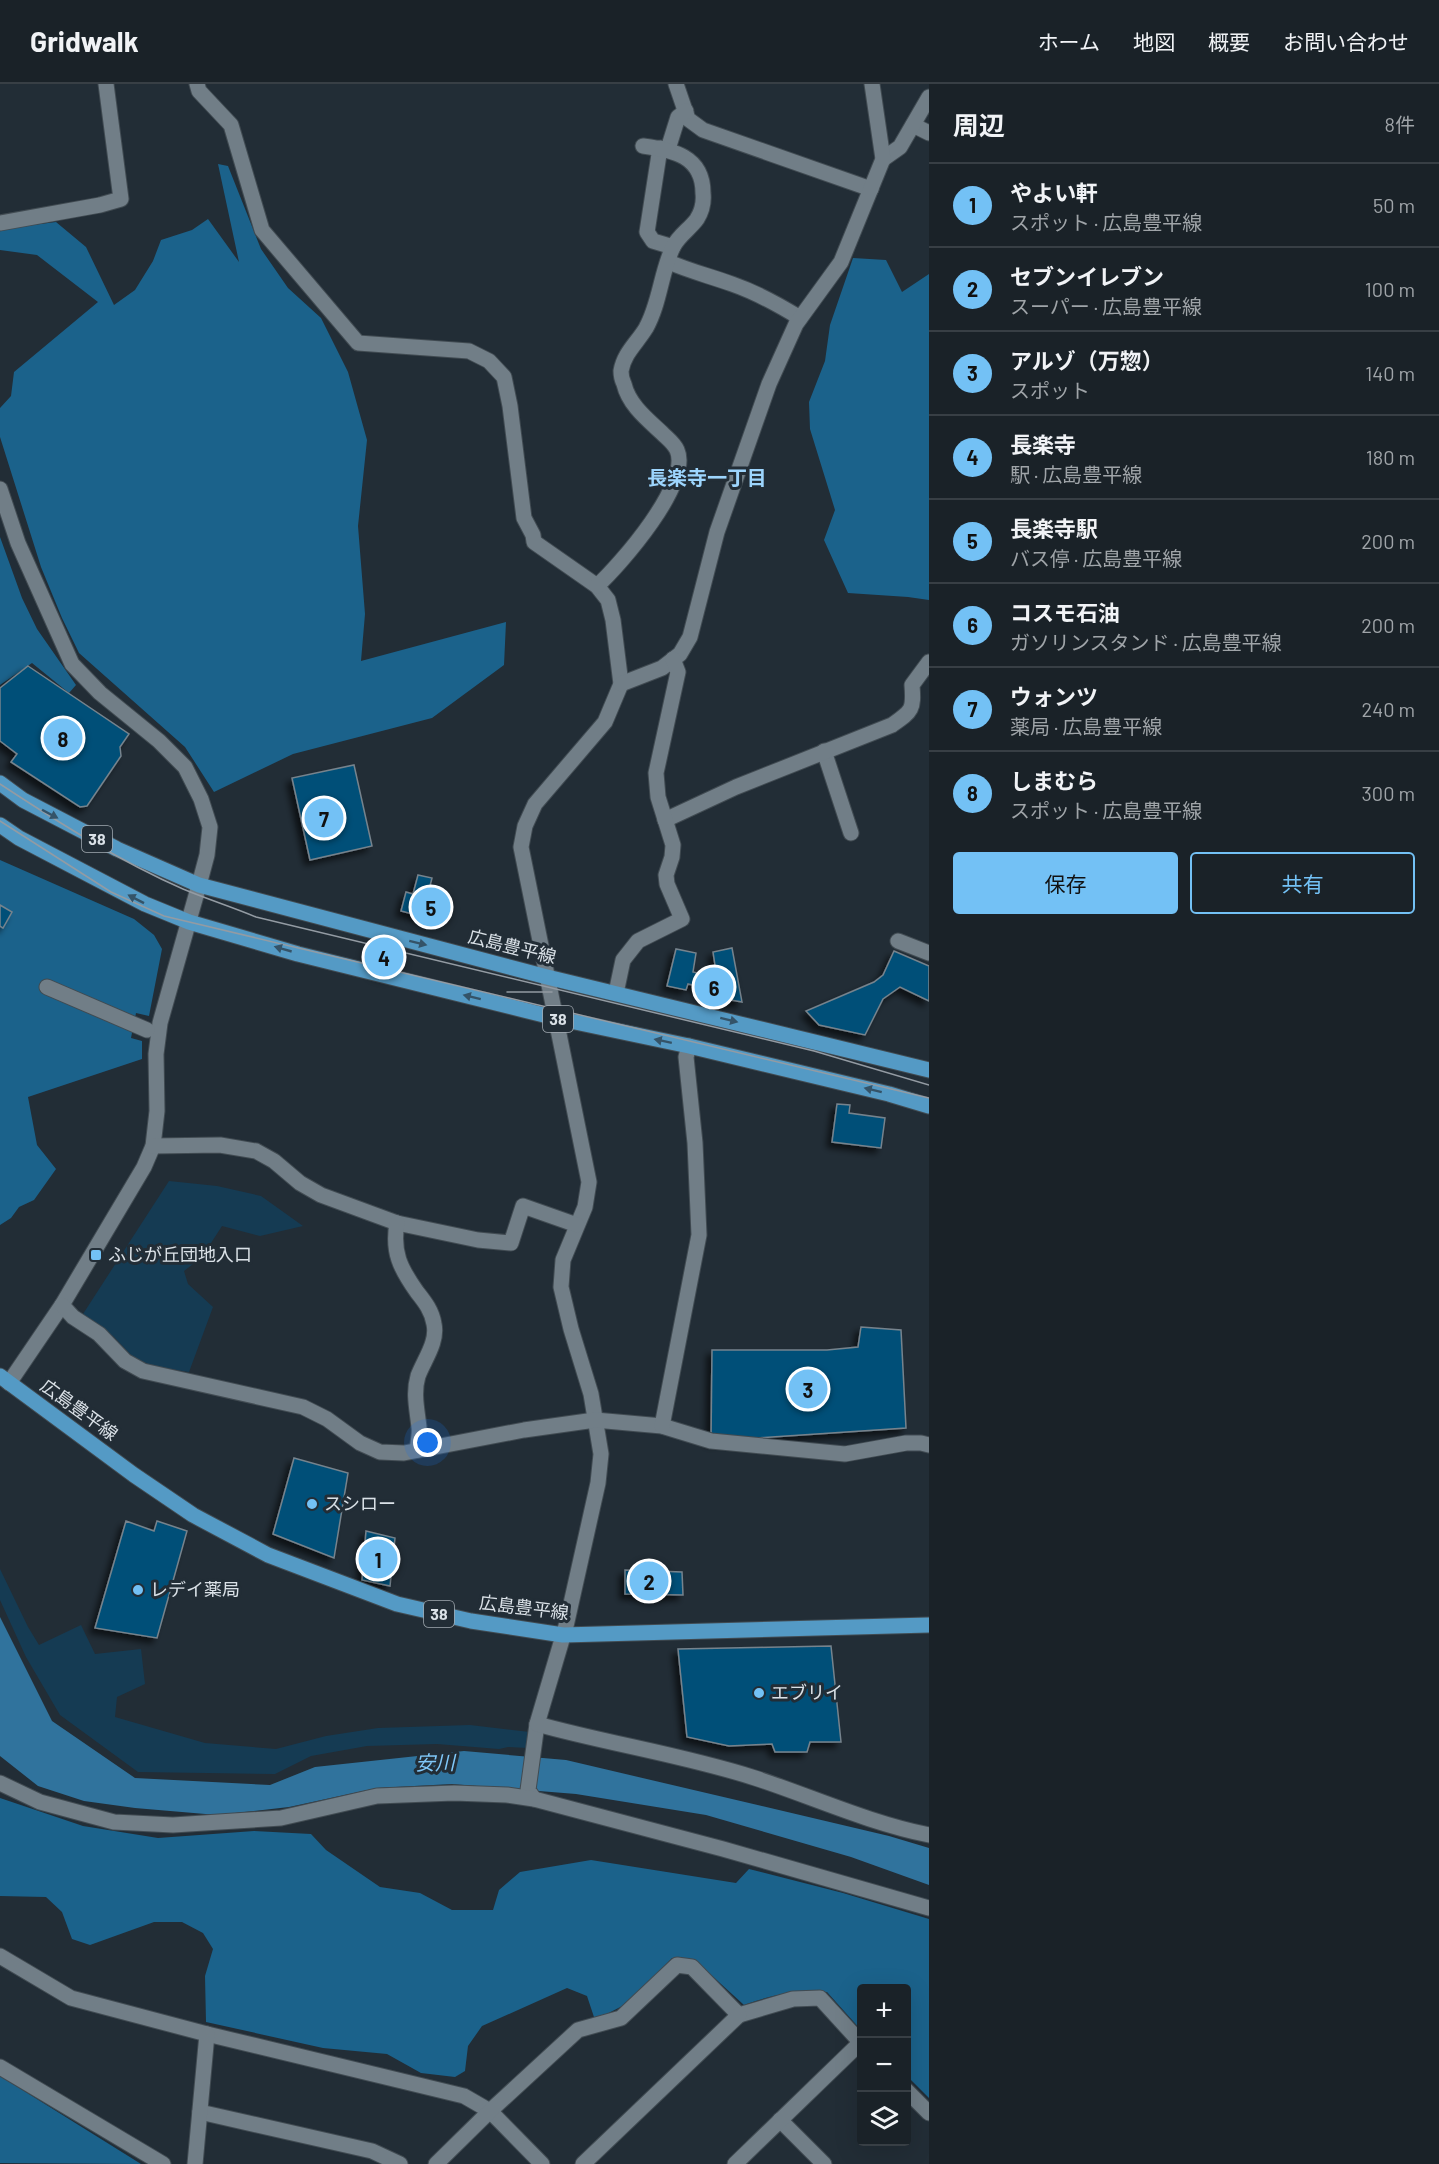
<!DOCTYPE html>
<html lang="ja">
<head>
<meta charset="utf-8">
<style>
	body { margin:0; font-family:Barlow,"Noto Sans JP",sans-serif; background:#272f34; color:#f1f3f6 }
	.controls { position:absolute; right:18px; bottom:18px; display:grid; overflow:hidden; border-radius:6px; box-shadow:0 6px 24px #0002 }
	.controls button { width:54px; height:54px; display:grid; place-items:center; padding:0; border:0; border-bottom:2px solid #383f45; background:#1a2228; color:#f1f3f6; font:30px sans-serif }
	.you { position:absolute; left:428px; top:1359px; width:21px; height:21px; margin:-15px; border:4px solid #fff; border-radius:50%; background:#1a73e8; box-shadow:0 0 0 9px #1a73e833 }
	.badge { display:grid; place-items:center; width:39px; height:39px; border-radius:50%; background:#73c1f5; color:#111; font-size:20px; font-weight:700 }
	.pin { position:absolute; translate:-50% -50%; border:3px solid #fff; box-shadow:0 2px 6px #0006 }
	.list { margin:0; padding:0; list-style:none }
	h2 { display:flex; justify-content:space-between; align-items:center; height:78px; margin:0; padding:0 24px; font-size:26px }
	h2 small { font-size:20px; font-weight:400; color:#9fa4a8 }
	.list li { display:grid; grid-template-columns:39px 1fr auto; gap:18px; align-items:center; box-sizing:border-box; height:84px; padding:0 24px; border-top:2px solid #383f45 }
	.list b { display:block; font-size:22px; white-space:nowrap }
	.list p { margin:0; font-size:20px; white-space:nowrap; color:#9fa4a8 }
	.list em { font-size:20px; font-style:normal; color:#9fa4a8 }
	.actions { display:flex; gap:12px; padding:18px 24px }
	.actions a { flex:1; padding:14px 0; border:2px solid #73c1f5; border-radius:6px; text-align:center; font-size:21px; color:#73c1f5 }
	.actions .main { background:#73c1f5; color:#111 }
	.icon { flex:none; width:33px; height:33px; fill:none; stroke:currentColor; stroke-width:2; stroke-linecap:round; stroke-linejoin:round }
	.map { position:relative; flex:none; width:929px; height:2080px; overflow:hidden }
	header { display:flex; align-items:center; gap:36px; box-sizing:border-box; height:84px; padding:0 30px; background:#1a2228; border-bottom:2px solid #383f45 }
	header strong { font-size:28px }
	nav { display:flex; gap:33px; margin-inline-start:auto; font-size:21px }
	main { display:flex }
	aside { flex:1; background:#1a2228 }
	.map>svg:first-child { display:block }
</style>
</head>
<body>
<header>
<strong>Gridwalk</strong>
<nav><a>ホーム</a><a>地図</a><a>概要</a><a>お問い合わせ</a></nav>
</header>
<main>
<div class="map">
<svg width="929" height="2080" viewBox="0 0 929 2080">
	<defs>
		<filter id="shadow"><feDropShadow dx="-5" dy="5" stdDeviation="3" flood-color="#0009"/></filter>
	</defs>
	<rect width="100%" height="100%" fill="#222d36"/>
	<!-- green -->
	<g fill="#153b53">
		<path d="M169,1097L217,1102L261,1112L303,1142L260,1152L222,1142L202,1173L184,1187L188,1200L213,1223L189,1288L152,1282L132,1272L114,1253L83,1230Z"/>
		<path d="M0,1485L28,1543L39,1561L81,1541L95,1570L141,1565L145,1600L117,1613L115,1633L205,1659L276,1665L326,1652L378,1644L470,1641L530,1648L528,1664L508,1663L499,1665L437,1660L367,1662L311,1672L275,1690L138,1688L60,1631L26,1573L0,1516Z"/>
	</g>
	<!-- forest -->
	<g fill="#1b628b">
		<path d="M218,80L228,82L261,165L288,204L321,234L348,288L367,356L358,442L365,530L361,577L506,538L504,581L432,634L293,670L214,708L185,663L79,569L62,534L41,483L0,353V324L11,312L14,288L98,218L37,171L0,166V145L56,138L86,163L114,221L135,206L153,177L161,156L192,146L208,135L239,178Z"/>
		<path d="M853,174L886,176L902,208L929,190V516L908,513L848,509L824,456L835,426L810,345L809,318L825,277L830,241Z"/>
		<path d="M0,453L22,514L37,545L76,601L69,609L32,579L0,601Z"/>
		<path d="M0,776L134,835L154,851L162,865L149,932L136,929L131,954L142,957V975L28,1013L37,1061L56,1085L34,1116L19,1123L11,1134L0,1141Z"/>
		<path d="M0,1714L83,1742L158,1754L254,1747L311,1750L326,1766L380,1803L420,1809L452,1826H493L499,1806L520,1788L591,1776L736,1799L749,1785L843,1809L929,1835V2014L907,1992L906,1904H862L861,1946L827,1908C797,1905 772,1911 744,1921L697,1878L672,1874L630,1918L595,1936L587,1912L567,1904L482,1942L468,1962L465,1987L455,1993L421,1989L387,1970L323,1964L206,1938L205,1892L213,1865L203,1849L182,1838H154L90,1861L72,1855L62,1828L46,1813L0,1812Z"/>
		<path d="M0,1992L141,2080L0,2079Z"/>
	</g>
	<!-- water -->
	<path fill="#30739d" d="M0,1533L52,1637L135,1694L270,1701L315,1683L464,1667L566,1676L889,1752L929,1764V1801L851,1773L706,1731L576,1710L452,1700L377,1704L289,1723L217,1731L135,1724L84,1717L38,1702L0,1672Z"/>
	<!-- building -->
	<g fill="#005078" stroke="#76838d" stroke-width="1.5" filter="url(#shadow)">
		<path d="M28,582L129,650L120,663L121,672L87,722L80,723L11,678L17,670L0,657V604Z"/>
		<path d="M354,681L372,762L310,776L292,694Z"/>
		<path d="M418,791L432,794L427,814L441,817L436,836L401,827L406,808L413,810Z"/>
		<path d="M0,821L12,828L3,844L0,842Z"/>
		<path d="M732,864L742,918L720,914L719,907L688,900L686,906L667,902L676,865L696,869L693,888L717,894L713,868Z"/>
		<path d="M894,867L929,882V917L900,903L883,915L865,951L819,941L806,927L874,898L883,891Z"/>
		<path d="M837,1020L850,1021L849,1029L885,1034L881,1064L832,1058Z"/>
		<path d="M861,1243L901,1246L906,1344L711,1357L712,1266H827L858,1263Z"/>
		<path d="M294,1374L348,1389L334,1474L273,1450Z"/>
		<path d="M126,1437L154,1447L157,1437L187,1447L157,1554L95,1544Z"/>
		<path d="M366,1447L395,1454L390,1502L362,1496Z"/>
		<path d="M625,1486L682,1488L683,1511L625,1510Z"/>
		<path d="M831,1562L841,1658H810L807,1668H775L772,1660L729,1662L687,1653L678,1565Z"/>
	</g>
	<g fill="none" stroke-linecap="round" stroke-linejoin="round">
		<defs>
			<g id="minor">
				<path d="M197,0L199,7L231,41L262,146L358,259L469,267L489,277L504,293L510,322L524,434L533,451L534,458L597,502L608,516L613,536L621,600L605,638L535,720L525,742L521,763L589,1098L585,1123L563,1176L561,1203L571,1245L591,1310L601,1370L598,1399L566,1542L537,1640L528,1706L534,1715"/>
				<path d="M676,0L688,35L703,46L871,105"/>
				<path d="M913,41L929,49"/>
				<path d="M660,64L647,148L653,157L673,163"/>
				<path d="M668,65L678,33L686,27"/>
				<path d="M883,75L900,63L929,13"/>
				<path d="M0,139L100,121L121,115L106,0"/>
				<path d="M669,178C689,187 710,192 732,200C755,208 779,221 800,234"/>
				<path d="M0,405L18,459L72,580L100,609L159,657L185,683L201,715L210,743L207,771L199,801L160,939L156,970L157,1027L153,1062L144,1083L62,1221L9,1299"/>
				<path d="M597,502C620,481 692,399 677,366C674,359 667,354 662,349C647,335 629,321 624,300C622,296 621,291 621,287C624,269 637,259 646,244C660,219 661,188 673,163C679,151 690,145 697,135C702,127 704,118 703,109C703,72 673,66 643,62"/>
				<path d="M621,600L662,584L680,570L690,553L717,448L769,300L796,240L841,178L883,75L872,0"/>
				<path d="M824,667L851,749"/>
				<path d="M665,736L736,703L892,641C912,627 914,626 912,601L929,578"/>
				<path d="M898,857L929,869"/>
				<path d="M47,903L147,946"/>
				<path d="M616,909L623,876L638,857L682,835L667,800L666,791L672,773L673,761L658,713L656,689L678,588L673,575"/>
				<path d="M153,1062L220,1061L256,1067L274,1077L300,1099L321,1111L397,1139L478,1156L511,1159L523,1122L577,1141"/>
				<path d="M397,1139C392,1168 400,1184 417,1208C425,1218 432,1227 434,1240C438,1258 424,1276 418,1292C413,1309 417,1325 419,1343C420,1350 418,1358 417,1366"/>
				<path d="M62,1221L73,1233L99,1250L125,1277L143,1287L303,1323L327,1335L360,1359L380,1368L404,1369L524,1346L595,1336L662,1342L711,1357L845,1370L906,1359H921L929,1361"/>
				<path d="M662,1342L699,1151L695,1059L686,973L689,962"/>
				<path d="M537,1640C609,1660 684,1671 755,1694C813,1713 869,1739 929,1751"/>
				<path d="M0,1699L40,1718L114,1738L173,1741L281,1734L377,1712L454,1709L507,1711L534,1715L723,1765L929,1824"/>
				<path d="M0,1872L71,1914L207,1950L464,2012L490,2027L542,2080"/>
				<path d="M0,1983L163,2080"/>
				<path d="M906,2006L929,2029"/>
				<path d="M200,2028L372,2067L400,2080"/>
				<path d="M780,2036L824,2080"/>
				<path d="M195,2080L207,1950"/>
				<path d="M436,2080L490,2027L578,1946L621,1934L677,1881L692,1883L739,1931L793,1915L820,1914L862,1960"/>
				<path d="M583,2080L739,1931"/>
				<path d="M735,2080L860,1959"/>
			</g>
			<g id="major">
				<path d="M0,699L23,716L117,765L199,801L547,893L929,986"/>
				<path d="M0,741L19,754L145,820L189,838L298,870L556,934L689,962L889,1010L929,1022"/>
				<path d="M0,1292L134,1391L193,1431L268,1471L397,1520L471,1537L563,1551L929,1541"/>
			</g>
		</defs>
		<!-- minor casing -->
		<use href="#minor" stroke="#414b52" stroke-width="17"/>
		<!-- major casing -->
		<use href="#major" stroke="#414b52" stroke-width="17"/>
		<!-- minor -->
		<use href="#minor" stroke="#717e87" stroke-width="15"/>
		<!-- major -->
		<use href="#major" stroke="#549ac5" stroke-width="15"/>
		<!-- tram -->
		<g stroke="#939ba3" stroke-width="1.5">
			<path d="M0,700C58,738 119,777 183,805C207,815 232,823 256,833L814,967L929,1001"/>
			<path d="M0,737L111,808L164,832L929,1014"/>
			<path d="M507,908H552"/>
		</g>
	</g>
	<!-- one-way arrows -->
	<defs><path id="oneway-solid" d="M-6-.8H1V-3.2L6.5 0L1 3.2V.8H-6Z" transform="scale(1.5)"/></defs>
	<g fill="#345368">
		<use href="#oneway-solid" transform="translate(50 730) rotate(28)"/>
		<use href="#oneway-solid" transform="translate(136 815) rotate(-153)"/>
		<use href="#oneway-solid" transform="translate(418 859) rotate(14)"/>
		<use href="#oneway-solid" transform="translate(283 865) rotate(-164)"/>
		<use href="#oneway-solid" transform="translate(472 913) rotate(-166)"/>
		<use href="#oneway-solid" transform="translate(729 936) rotate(14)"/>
		<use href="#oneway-solid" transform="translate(663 957) rotate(-168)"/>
		<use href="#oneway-solid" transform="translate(873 1006) rotate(-166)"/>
	</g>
	<!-- markers -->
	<g fill="#73c1f5" stroke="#222d36" stroke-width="2">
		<rect x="90" y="1165" width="12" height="12" rx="3"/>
		<circle cx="312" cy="1420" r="6"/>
		<circle cx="138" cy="1506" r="6"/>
		<circle cx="759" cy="1609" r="6"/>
	</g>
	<g text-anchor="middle" stroke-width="6" stroke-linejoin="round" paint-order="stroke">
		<!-- shield labels -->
		<g fill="#222d36" stroke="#a3abb2" stroke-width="1.5">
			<rect x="82" y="742" width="30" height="26" rx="4.5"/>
			<rect x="543" y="922" width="30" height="26" rx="4.5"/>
			<rect x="424" y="1517" width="30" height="26" rx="4.5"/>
		</g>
		<g font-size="16" font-weight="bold" fill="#dae1e7">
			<text x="97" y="761">38</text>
			<text x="558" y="941">38</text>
			<text x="439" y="1536">38</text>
		</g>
		<!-- street labels -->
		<g font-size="18" fill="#dae1e7" stroke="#222d36">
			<text transform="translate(512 863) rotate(14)" y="6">広島豊平線</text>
			<text transform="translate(79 1326) rotate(36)" y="6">広島豊平線</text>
			<text transform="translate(524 1524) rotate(7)" y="6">広島豊平線</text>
		</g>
		<!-- poi labels -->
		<g font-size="18" fill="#dae1e7" stroke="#222d36" text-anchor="start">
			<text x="108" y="1177">ふじが丘団地入口</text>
			<text x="324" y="1426">スシロー</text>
			<text x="150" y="1512">レデイ薬局</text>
			<text x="771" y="1615">エブリイ</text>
		</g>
		<!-- neighbourhood labels -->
		<g font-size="20" font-weight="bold" fill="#9dd5fd" stroke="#222d36">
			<text x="707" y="401">長楽寺一丁目</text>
		</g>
		<!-- water labels -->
		<g font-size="20" font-style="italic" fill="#80c8f9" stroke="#222d36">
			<text transform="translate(435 1679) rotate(-1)" y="7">安川</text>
		</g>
	</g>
</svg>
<div class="controls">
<button>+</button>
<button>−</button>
<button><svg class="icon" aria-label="layers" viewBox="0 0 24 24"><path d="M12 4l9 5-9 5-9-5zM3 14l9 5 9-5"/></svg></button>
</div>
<div class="you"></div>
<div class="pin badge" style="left:378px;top:1475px">1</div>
<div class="pin badge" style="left:649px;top:1497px">2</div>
<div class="pin badge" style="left:808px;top:1305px">3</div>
<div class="pin badge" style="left:384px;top:873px">4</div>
<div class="pin badge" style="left:431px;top:823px">5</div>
<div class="pin badge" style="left:714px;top:903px">6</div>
<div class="pin badge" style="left:324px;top:734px">7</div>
<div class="pin badge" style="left:63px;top:654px">8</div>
</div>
<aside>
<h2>周辺<small>8件</small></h2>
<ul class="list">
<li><span class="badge">1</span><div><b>やよい軒</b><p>スポット · 広島豊平線</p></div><em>50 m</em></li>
<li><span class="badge">2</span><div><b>セブンイレブン</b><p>スーパー · 広島豊平線</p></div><em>100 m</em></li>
<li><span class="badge">3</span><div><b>アルゾ（万惣）</b><p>スポット</p></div><em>140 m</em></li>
<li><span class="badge">4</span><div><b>長楽寺</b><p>駅 · 広島豊平線</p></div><em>180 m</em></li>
<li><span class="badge">5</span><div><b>長楽寺駅</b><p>バス停 · 広島豊平線</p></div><em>200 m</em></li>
<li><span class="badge">6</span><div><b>コスモ石油</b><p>ガソリンスタンド · 広島豊平線</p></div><em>200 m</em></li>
<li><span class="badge">7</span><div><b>ウォンツ</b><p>薬局 · 広島豊平線</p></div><em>240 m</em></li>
<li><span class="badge">8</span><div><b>しまむら</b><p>スポット · 広島豊平線</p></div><em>300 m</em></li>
</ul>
<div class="actions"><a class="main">保存</a><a>共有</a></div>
</aside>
</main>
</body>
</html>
